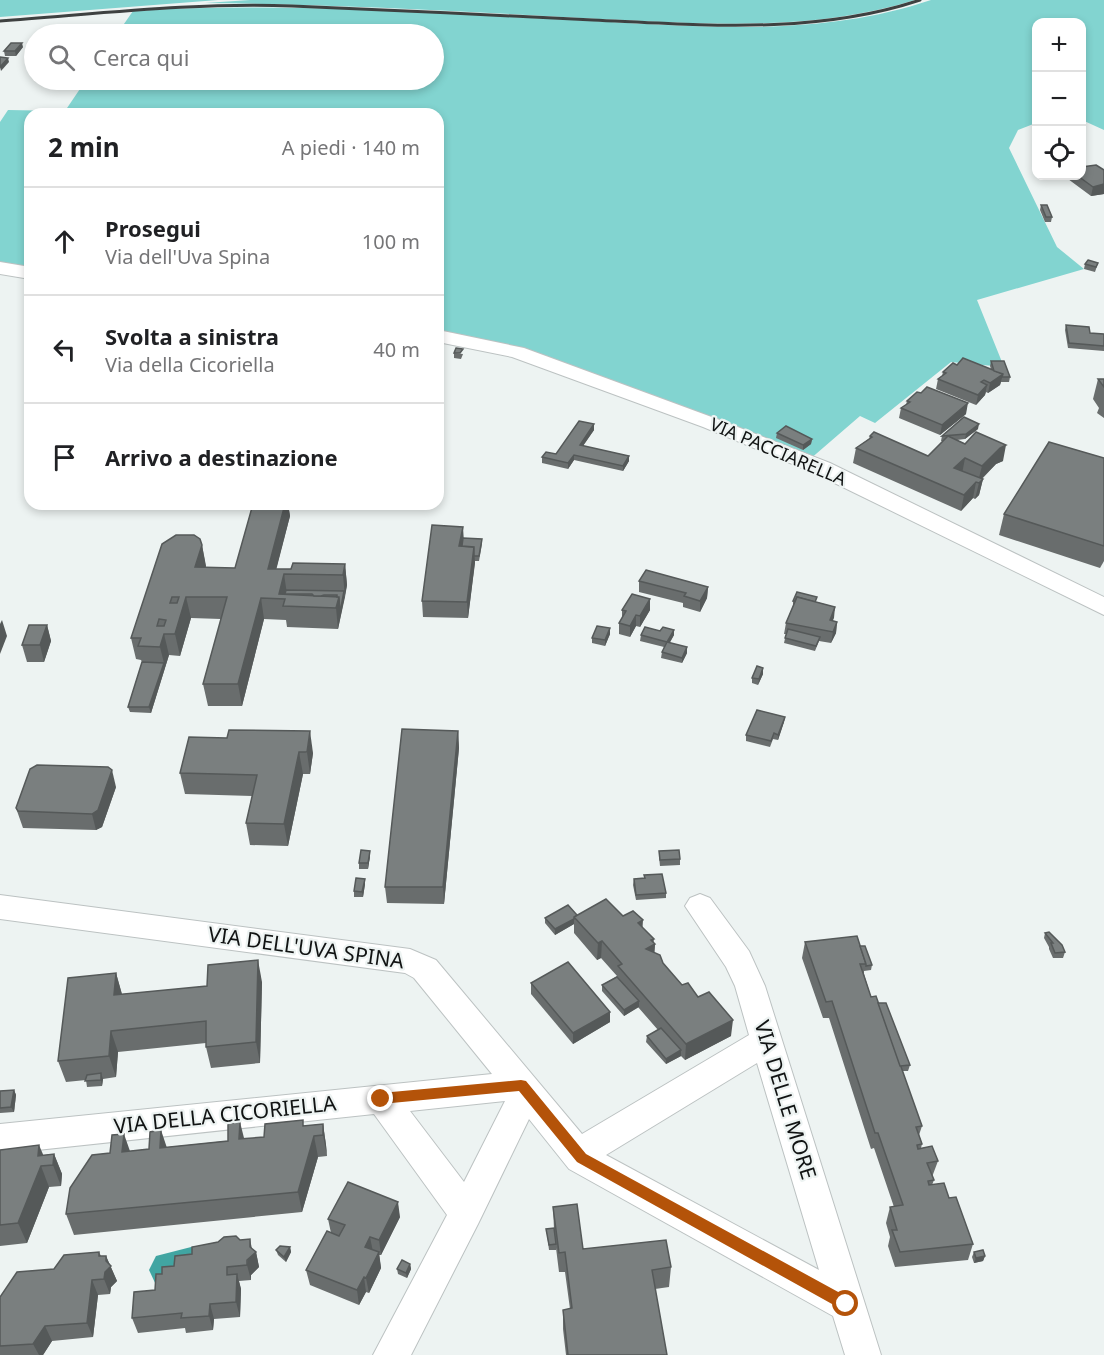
<!DOCTYPE html>
<html lang="it">
<head>
<meta charset="utf-8">
<style>
	body { margin:0; font-family:"Noto Sans",sans-serif; background:#f2f2f2; color:#202124 }
	.controls { position:absolute; right:18px; top:18px; display:grid; overflow:hidden; border-radius:12px; box-shadow:0 3px 9px #0003 }
	.controls button { width:54px; height:54px; display:grid; place-items:center; padding:0; border:0; border-bottom:2px solid #e0e0e0; background:#fff; color:#202124; font:30px sans-serif }
	.stop { position:absolute; width:18px; height:18px; margin:-14px; border:4px solid #b45309; border-radius:50%; background:#fff }
	.stop.end { background:#b45309; border-color:#fff; box-shadow:0 2px 6px #0008 }
	.list { margin:0; padding:0; list-style:none }
	h2 { display:flex; justify-content:space-between; align-items:center; height:78px; margin:0; padding:0 24px; font-size:26px }
	h2 small { font-size:20px; font-weight:400; color:#757577 }
	.list li { display:grid; grid-template-columns:39px 1fr auto; gap:18px; align-items:center; box-sizing:border-box; height:108px; padding:0 24px; border-top:2px solid #e0e0e0 }
	.list b { display:block; font-size:22px; white-space:nowrap }
	.list p { margin:0; font-size:20px; white-space:nowrap; color:#757577 }
	.list em { font-size:20px; font-style:normal; color:#757577 }
	.icon { flex:none; width:33px; height:33px; fill:none; stroke:currentColor; stroke-width:2; stroke-linecap:round; stroke-linejoin:round }
	.map { position:relative; flex:none; width:1104px; height:1355px; overflow:hidden }
	.search { position:absolute; background:#fff; box-shadow:0 3px 9px #0003; left:24px; top:24px; width:420px; height:66px; display:flex; align-items:center; gap:15px; box-sizing:border-box; padding:0 21px; border-radius:33px; color:#757577; font-size:22px }
	.panel { position:absolute; background:#fff; box-shadow:0 3px 9px #0003; left:24px; top:108px; width:420px; height:402px; border-radius:18px }
	.map>svg:first-child { display:block }
</style>
</head>
<body>
<div class="map">
<svg width="1104" height="1355" viewBox="0 0 1104 1355">
	<rect width="100%" height="100%" fill="#edf3f2"/>
	<!-- green -->
	<g fill="#82d4d0">
		<path d="M0,0H218L0,17Z"/>
		<path d="M250,0H915C806,34 693,23 581,18C456,11 331,4 205,3Z"/>
		<path d="M931,0H1104V130L1082,120V22H1036V123L1018,130L1009,148L1057,247L1084,269L977,300L1004,367L951,362L875,423L860,416L809,460L737,426L512,348L438,335V114H30V267L0,264V122L8,110L65,111L86,80H434V34H117L133,11C280,2 427,13 574,20C693,26 816,39 931,0Z"/>
	</g>
	<!-- water -->
	<path fill="#41a5a2" d="M195,1246H204L157,1287L149,1270L156,1256Z"/>
	<g fill="none" stroke-linecap="round" stroke-linejoin="round">
		<defs>
			<g id="minor">
				<path d="M0,262L30,267V279L0,274Z"/>
				<path d="M438,330L524,348L717,419L830,463L1104,597V615L814,473L703,427L512,357L438,342Z"/>
				<path d="M700,894L710,898L749,951L765,986L881,1355H845L833,1316L569,1169L529,1119L478,1224L411,1355H373L447,1215L374,1114L0,1154V1124L492,1074L414,978L405,973L0,919V895L410,949L436,960L582,1134L749,1035L735,986L726,967L685,906L690,898ZM757,1063L819,1270L606,1155ZM505,1101L464,1182L410,1111Z"/>
			</g>
		</defs>
		<!-- minor casing -->
		<use href="#minor" stroke="#bcc2c2" stroke-width="2"/>
		<!-- minor -->
		<use href="#minor" fill="#fff" fill-rule="evenodd"/>
		<!-- rail -->
		<path stroke="#3e4141" stroke-width="3" d="M0,21C97,14 195,2 292,6C392,10 493,15 593,20C702,25 815,35 920,0"/>
	</g>
	<!-- wall -->
	<g fill="#696d6d">
		<path d="M23,47L16,56H5L4,51Z"/>
		<path d="M1104,170V194L1091,196L1068,179V177L1066,176H1082Z"/>
		<path d="M1041,205L1052,217L1051,222H1045L1040,210Z"/>
		<path d="M1098,263L1095,272L1084,269L1085,264Z"/>
		<path d="M1066,325L1090,333L1104,334V351L1068,348L1065,330Z"/>
		<path d="M454,353L463,354L461,359L454,358Z"/>
		<path d="M991,361L1010,377L1009,382H1001L1000,385L988,393L986,392L985,395L976,405L936,389L938,379L942,376L943,372L957,365L991,369L990,366Z"/>
		<path d="M1098,379H1104V418L1097,413L1099,408L1093,399Z"/>
		<path d="M907,401L966,414L940,435L899,418L901,408L906,405Z"/>
		<path d="M594,424V430L583,446L629,456V461L623,471L574,460L568,469L542,463V457L556,454Z"/>
		<path d="M978,429L965,439L957,440L1003,461L996,464L982,479H983L979,495L975,499L973,498L961,511L853,463L856,448L869,439L870,436L928,456L943,441H941L942,436Z"/>
		<path d="M777,433L812,439L811,444L803,450L776,438Z"/>
		<path d="M1104,458V561L1100,568L999,535L1004,514Z"/>
		<path d="M253,504H288L290,516L276,569H291L345,564L347,585L338,629L287,627L286,620L264,619L242,706H208L203,684L221,619L191,618L180,656L169,655L151,713L130,712L128,707L142,662L141,660L136,659L131,638L202,545L206,568H235Z"/>
		<path d="M463,527V538L482,539V544L479,561H475L468,618L423,617L422,601Z"/>
		<path d="M639,581L708,587L707,598L700,612L683,607V603L639,592Z"/>
		<path d="M793,601L817,602L835,607L832,621L837,622L836,633L831,643L819,641L815,651L784,643L786,634H784L786,623L793,606Z"/>
		<path d="M622,610H650L640,627L636,626L630,637L619,634V623L622,619Z"/>
		<path d="M47,625L51,641L44,662H27L22,645Z"/>
		<path d="M610,628V634L605,646L592,643V638Z"/>
		<path d="M674,630V635L669,643L687,653L682,663L661,658L662,652L664,647L640,641L641,635L660,631Z"/>
		<path d="M763,668V674L758,685L752,683V678Z"/>
		<path d="M785,717L784,722L778,740L773,739L770,747L746,741V735Z"/>
		<path d="M458,731L459,748L444,904L387,903L385,887Z"/>
		<path d="M189,737L313,753L310,774H303L288,846L250,845L246,823L252,796L185,794L180,773Z"/>
		<path d="M116,787L102,827L96,830L23,828L16,808Z"/>
		<path d="M659,851L680,859V865L660,866L659,857Z"/>
		<path d="M370,856L368,869H359V863Z"/>
		<path d="M644,875L666,893V898L636,900L633,885L634,879L644,878Z"/>
		<path d="M365,879V884L363,897H354V891Z"/>
		<path d="M577,915L623,916L643,928L655,944L654,953L682,985L698,997L731,1036L685,1060L681,1056L666,1064L646,1042L647,1036L658,1030L638,1007L624,1016L602,991V985L617,976L601,958L597,960L574,933V924L555,935L545,923V918Z"/>
		<path d="M1045,933L1065,952L1063,958H1053L1049,949V947L1044,938Z"/>
		<path d="M805,942L860,946L872,965L871,970L864,971V974L871,997L878,1003L910,1065L908,1071H902L922,1126L919,1135L922,1144L921,1148L938,1161L932,1177L934,1180L932,1185L949,1198L973,1244L968,1260L895,1267L888,1246L890,1237L886,1223L890,1207H894L874,1148L871,1149L829,1018H823L802,958Z"/>
		<path d="M116,973L122,994L262,982L260,1063L211,1068L206,1047V1043L118,1052L116,1077L103,1079L102,1086L87,1087L86,1080L66,1082L58,1061Z"/>
		<path d="M531,983L610,1012V1022L573,1044L531,994Z"/>
		<path d="M14,1090L16,1095L14,1112L0,1113V1091Z"/>
		<path d="M323,1124L326,1145L327,1156L318,1157L302,1212L74,1235L66,1214L130,1151L264,1137L304,1126Z"/>
		<path d="M0,1150L43,1155L54,1154L62,1174L61,1186L49,1187L27,1243L0,1246Z"/>
		<path d="M553,1207L583,1249L671,1267L669,1287L655,1289L667,1355H566L563,1329V1310L570,1309L565,1272H559L556,1248V1250H549L547,1234L546,1229H554Z"/>
		<path d="M400,1217L381,1255H379L381,1268L369,1293L366,1292L359,1305L310,1285L306,1270L331,1233L328,1219Z"/>
		<path d="M240,1240L256,1252L259,1267L251,1275V1280L239,1281L241,1289L240,1317L214,1319L213,1330L186,1333L185,1328L138,1333L132,1318L155,1290L162,1274L192,1254Z"/>
		<path d="M290,1247L291,1252L286,1262L278,1255L276,1250Z"/>
		<path d="M99,1252L101,1256H106L117,1281L111,1287L110,1294L98,1295L93,1337L52,1341L43,1355H0V1297L54,1269Z"/>
		<path d="M974,1252L985,1256L983,1261L974,1263L972,1257Z"/>
		<path d="M410,1264L411,1269L407,1278L398,1274L397,1269Z"/>
	</g>
	<!-- shaded-wall -->
	<g fill="#555959">
		<path d="M22,43L23,47L16,56L15,51Z"/>
		<path d="M8,58L9,62L1,71L0,67Z"/>
		<path d="M1104,184V194L1091,196L1093,187Z"/>
		<path d="M1003,374L1000,385L988,393L990,383Z"/>
		<path d="M987,385L985,395L976,405L978,395Z"/>
		<path d="M968,403L966,414L940,435L942,425Z"/>
		<path d="M594,424V430L580,450V445Z"/>
		<path d="M979,424L978,429L965,439L966,434Z"/>
		<path d="M812,439L811,444L803,450V445Z"/>
		<path d="M1006,445L1003,461L996,464L978,482L982,466L1000,448Z"/>
		<path d="M574,455V460L568,469V463Z"/>
		<path d="M629,456V461L623,471V466Z"/>
		<path d="M965,458L962,474L954,468Z"/>
		<path d="M983,479L979,495L975,499L979,483Z"/>
		<path d="M976,482L973,498L961,511L964,495Z"/>
		<path d="M285,504H288L290,516L271,590L268,569Z"/>
		<path d="M463,527L464,543L461,555L459,546Z"/>
		<path d="M202,545L206,566L199,589L195,567Z"/>
		<path d="M474,547L475,563L468,618L467,602Z"/>
		<path d="M345,564L347,585L345,597L343,575Z"/>
		<path d="M284,574L287,594H285L286,599L279,594Z"/>
		<path d="M708,587L707,598L700,612V601Z"/>
		<path d="M344,591L345,597L338,629L336,608L339,597Z"/>
		<path d="M186,597L191,618L180,656L175,634Z"/>
		<path d="M261,598L264,619L242,706L238,684Z"/>
		<path d="M650,599V610L640,627V616Z"/>
		<path d="M835,607L834,618L828,631L830,620Z"/>
		<path d="M636,615V626L630,637V626Z"/>
		<path d="M2,620L7,636L0,654V624Z"/>
		<path d="M837,622L836,633L831,643L833,632Z"/>
		<path d="M47,625L51,641L44,662L40,645Z"/>
		<path d="M610,628V634L605,646V640Z"/>
		<path d="M674,630V635L667,648V642Z"/>
		<path d="M164,634L169,655L151,713L149,707L164,663L160,647Z"/>
		<path d="M687,647V653L682,663V658Z"/>
		<path d="M763,668V674L758,685L759,679Z"/>
		<path d="M785,717L784,722L778,740V735Z"/>
		<path d="M310,731L313,753L310,774L307,752Z"/>
		<path d="M458,731L459,748L444,904L443,887Z"/>
		<path d="M299,752L303,774L288,846L284,824Z"/>
		<path d="M112,770L116,787L102,827L96,830L92,814Z"/>
		<path d="M370,851V856L368,869V863Z"/>
		<path d="M365,879V884L363,897L362,892Z"/>
		<path d="M574,919V924L555,935V929Z"/>
		<path d="M643,920L642,937L638,923Z"/>
		<path d="M654,939L653,945L655,944L654,960L646,949L651,940Z"/>
		<path d="M602,941L601,958L597,960L598,943Z"/>
		<path d="M258,960L262,982L260,1063L256,1042Z"/>
		<path d="M116,973L122,995H114Z"/>
		<path d="M639,1001V1007L624,1016V1010Z"/>
		<path d="M610,1012V1022L573,1044V1033Z"/>
		<path d="M733,1020L731,1036L685,1060L686,1044Z"/>
		<path d="M111,1031L118,1052L116,1077L109,1056Z"/>
		<path d="M681,1050V1056L666,1064V1059Z"/>
		<path d="M101,1073L103,1079L102,1086L101,1080Z"/>
		<path d="M14,1090L16,1095L14,1112L11,1107Z"/>
		<path d="M240,1122L245,1142L239,1139Z"/>
		<path d="M323,1124L326,1145L327,1156L323,1135Z"/>
		<path d="M161,1130L168,1151L160,1148Z"/>
		<path d="M124,1134L131,1154L122,1152Z"/>
		<path d="M314,1136L318,1157L302,1212L298,1192Z"/>
		<path d="M39,1145L48,1166L38,1156Z"/>
		<path d="M54,1154L62,1174L61,1186L53,1165Z"/>
		<path d="M41,1166L49,1187L27,1243L18,1223Z"/>
		<path d="M398,1202L400,1217L381,1255L379,1240Z"/>
		<path d="M370,1237L373,1252L365,1247Z"/>
		<path d="M250,1239L253,1254L256,1252L259,1267L251,1275V1280L247,1265L250,1247Z"/>
		<path d="M290,1247L291,1252L286,1262L284,1257Z"/>
		<path d="M379,1252L381,1268L369,1293L366,1278Z"/>
		<path d="M106,1256L117,1281L111,1287L110,1294L104,1279Z"/>
		<path d="M985,1256L983,1261L974,1263L976,1258Z"/>
		<path d="M410,1264L411,1269L407,1278L406,1273Z"/>
		<path d="M237,1274L241,1289L240,1317L236,1302Z"/>
		<path d="M364,1277L366,1292L359,1305L357,1290Z"/>
		<path d="M92,1280L98,1295L93,1337L87,1323Z"/>
		<path d="M210,1304L214,1319L213,1330L209,1316Z"/>
		<path d="M45,1326L52,1341L43,1355H39L33,1344Z"/>
	</g>
	<!-- building -->
	<g fill="#7a7f7f" stroke="#555959" stroke-width="1.5" fill-rule="evenodd">
		<path d="M11,43H22L15,51H4Z"/>
		<path d="M0,57L8,58L0,67Z"/>
		<path d="M1096,165L1104,170V184L1093,187L1078,176H1082V167Z"/>
		<path d="M1041,205H1047L1052,217H1046Z"/>
		<path d="M1088,260L1098,263L1096,267L1085,264Z"/>
		<path d="M1066,325L1089,327L1090,333L1104,334V346L1069,343Z"/>
		<path d="M456,348L463,349L460,353H454Z"/>
		<path d="M963,358L1003,374L990,383L984,380L981,382L987,385L978,395L938,379L946,373L943,372L953,363L957,365Z"/>
		<path d="M991,361H1004L1010,377H1002L1003,374L994,371Z"/>
		<path d="M1098,379H1104V387Z"/>
		<path d="M927,387L968,403L942,425L901,408L910,402L907,401L917,392L921,393Z"/>
		<path d="M964,417L979,424L966,434L942,436Z"/>
		<path d="M579,421L594,424L580,445L629,456L623,466L574,455L568,463L542,457L546,452L556,454Z"/>
		<path d="M786,426L812,439L803,445L777,433Z"/>
		<path d="M874,432L928,456L948,436L965,444L976,432L1006,445L1000,448L982,466L965,458L954,468L983,479L979,483L976,482L964,495L856,448L872,437L870,436Z"/>
		<path d="M1049,442L1104,458V546L1004,514Z"/>
		<path d="M253,504H285L268,569H291L293,563L345,564L343,575L284,574L279,594L339,597L336,608L283,606L285,599L261,598L238,684H203L227,597H186L175,634H164L160,647L138,646L141,638H131L162,544L176,535H194L200,539L202,545L195,567L235,568ZM172,597H179L177,603H170ZM159,619L166,620L164,626H157Z"/>
		<path d="M432,525L463,527L459,546L474,547L467,602L422,601Z"/>
		<path d="M463,538L482,539L479,556H474V547L462,546Z"/>
		<path d="M646,570L708,587L700,601L684,596L686,593L639,581Z"/>
		<path d="M286,590L344,591L340,613L339,597H337V595H324L321,596H314L312,594H285Z"/>
		<path d="M797,592L817,597L815,602L797,597L795,601H793Z"/>
		<path d="M632,594L650,599L640,616L636,615L630,626L619,623L626,611L622,610Z"/>
		<path d="M797,597L835,607L830,620L837,622L833,632L786,623Z"/>
		<path d="M29,625H47L40,645H22Z"/>
		<path d="M597,626L610,628L605,640L592,638Z"/>
		<path d="M645,627L660,631L663,627L674,630L667,642L687,647L682,658L662,652L667,642L641,635Z"/>
		<path d="M788,629L820,637L816,646L785,638Z"/>
		<path d="M142,662L164,663L149,707H128Z"/>
		<path d="M757,666L763,668L759,679L752,678Z"/>
		<path d="M757,710L785,717L778,735L774,733L771,741L746,735Z"/>
		<path d="M402,729L458,731L443,887H385Z"/>
		<path d="M229,730L310,731L307,752H299L284,824L246,823L257,775L180,773L189,737L227,738Z"/>
		<path d="M37,765L108,767L112,770L98,810L92,814L18,811L16,808L30,769Z"/>
		<path d="M361,850L370,851L368,863H359Z"/>
		<path d="M679,850L680,859L660,860L659,851Z"/>
		<path d="M662,874L666,893L636,895L634,879L645,878L644,875Z"/>
		<path d="M356,878L365,879L362,892L354,891Z"/>
		<path d="M606,899L623,916L633,911L643,920L638,923L654,939L651,940L655,944L646,949L660,955L663,963L682,985L688,983L698,997L709,992L733,1020L686,1044L618,966L622,964L602,941L598,943L574,917Z"/>
		<path d="M568,905L577,915L574,917V919L555,929L545,918Z"/>
		<path d="M1049,932L1062,945L1065,952L1055,953L1051,943H1053L1045,933Z"/>
		<path d="M857,936L866,964H860L871,997L876,996L922,1126L916,1127L922,1144L917,1145L918,1149L932,1146L938,1161L927,1163L934,1180L928,1181L929,1185L944,1183L949,1198L956,1197L973,1244L900,1252L892,1230H897L890,1207L903,1205L878,1133H875L832,1001L826,1002L805,942Z"/>
		<path d="M860,946H865L872,965L866,966V964Z"/>
		<path d="M258,960L256,1042L206,1047V1021L111,1031L109,1056L58,1061L68,978L116,973L114,995L207,986L208,965Z"/>
		<path d="M568,962L610,1012L573,1033L531,983Z"/>
		<path d="M617,977L639,1001L624,1010L602,985Z"/>
		<path d="M878,1003H886L910,1065L900,1066Z"/>
		<path d="M661,1028L681,1050L666,1059L647,1036Z"/>
		<path d="M101,1073V1080L85,1081L87,1075Z"/>
		<path d="M14,1090L11,1107L0,1108V1091Z"/>
		<path d="M303,1120V1126L323,1124V1135L314,1136L298,1192L66,1214L70,1188L92,1155L110,1153L112,1135L124,1134L122,1152L149,1149L150,1132L161,1130L160,1148L228,1141V1123L240,1122L239,1139L264,1137L265,1124Z"/>
		<path d="M39,1145L38,1156L54,1154L53,1165L41,1166L18,1223L0,1225V1150Z"/>
		<path d="M348,1182L398,1202L379,1240L370,1237L365,1247L379,1252L366,1278L364,1277L357,1290L306,1270L327,1231L339,1236L345,1225L328,1219Z"/>
		<path d="M577,1204L583,1249L666,1240L671,1267L652,1270L667,1355H568L563,1310L572,1308L565,1252L559,1253L553,1207Z"/>
		<path d="M554,1228L556,1244L549,1245L546,1229Z"/>
		<path d="M236,1236L240,1240L250,1239V1247L256,1252L247,1260V1265L227,1267V1275L237,1274L236,1302L210,1304L209,1316L181,1318L182,1313L132,1318L134,1292L155,1290L156,1274H162V1267L174,1266L175,1256L192,1254V1247L218,1242L224,1237Z"/>
		<path d="M280,1246L290,1247L284,1257L276,1250Z"/>
		<path d="M983,1250L985,1256L976,1258L974,1252Z"/>
		<path d="M99,1252V1256H106V1261L111,1266L105,1272L104,1279L92,1280L87,1323L45,1326L33,1344L0,1346V1297L17,1272L54,1269L64,1255Z"/>
		<path d="M402,1260L410,1264L406,1273L397,1269Z"/>
	</g>
	<!-- route -->
	<path fill="#b45309" d="M521,1080L526,1081L586,1154L851,1299L853,1304L851,1309L846,1311L841,1309L577,1162L519,1091L381,1104L375,1099L381,1093Z"/>
	<g text-anchor="middle" stroke-width="4.5" stroke-linejoin="round" paint-order="stroke">
		<!-- street labels -->
		<g font-size="18" fill="#111313" stroke="#edf3f2">
			<text transform="translate(778 452) rotate(23)" y="6">VIA PACCIARELLA</text>
		</g>
		<!-- near-street labels -->
		<g font-size="21" fill="#111313" stroke="#edf3f2">
			<text transform="translate(306 948) rotate(8)" y="7">VIA DELL'UVA SPINA</text>
			<text transform="translate(785 1100) rotate(73)" y="7">VIA DELLE MORE</text>
			<text transform="translate(225 1115) rotate(-6)" y="7">VIA DELLA CICORIELLA</text>
		</g>
	</g>
</svg>
<div class="controls">
<button>+</button>
<button>−</button>
<button><svg class="icon" aria-label="locate" viewBox="0 0 24 24"><circle cx="12" cy="12" r="6"/><path d="M12 2v4M12 18v4M2 12h4M18 12h4"/></svg></button>
</div>
<div class="stop" style="left:846px;top:1304px"></div>
<div class="stop end" style="left:381px;top:1099px"></div>
<div class="search"><svg class="icon" aria-label="search" viewBox="0 0 24 24"><circle cx="10" cy="10" r="6"/><path d="M15 15l6 6"/></svg>Cerca qui</div>
<section class="panel">
<h2>2 min<small>A piedi · 140 m</small></h2>
<ul class="list">
<li><svg class="icon" aria-label="ahead" viewBox="0 0 24 24"><path d="M12 20V5M6 11l6-6 6 6"/></svg><div><b>Prosegui</b><p>Via dell'Uva Spina</p></div><em>100 m</em></li>
<li><svg class="icon" aria-label="left" viewBox="0 0 24 24"><path d="M17 20v-9H6M10 6l-5 5 5 5"/></svg><div><b>Svolta a sinistra</b><p>Via della Cicoriella</p></div><em>40 m</em></li>
<li><svg class="icon" aria-label="arrive" viewBox="0 0 24 24"><path d="M6 21V4h12l-3 4 3 4H6"/></svg><div><b>Arrivo a destinazione</b></div></li>
</ul>
</section>
</div>
</body>
</html>
